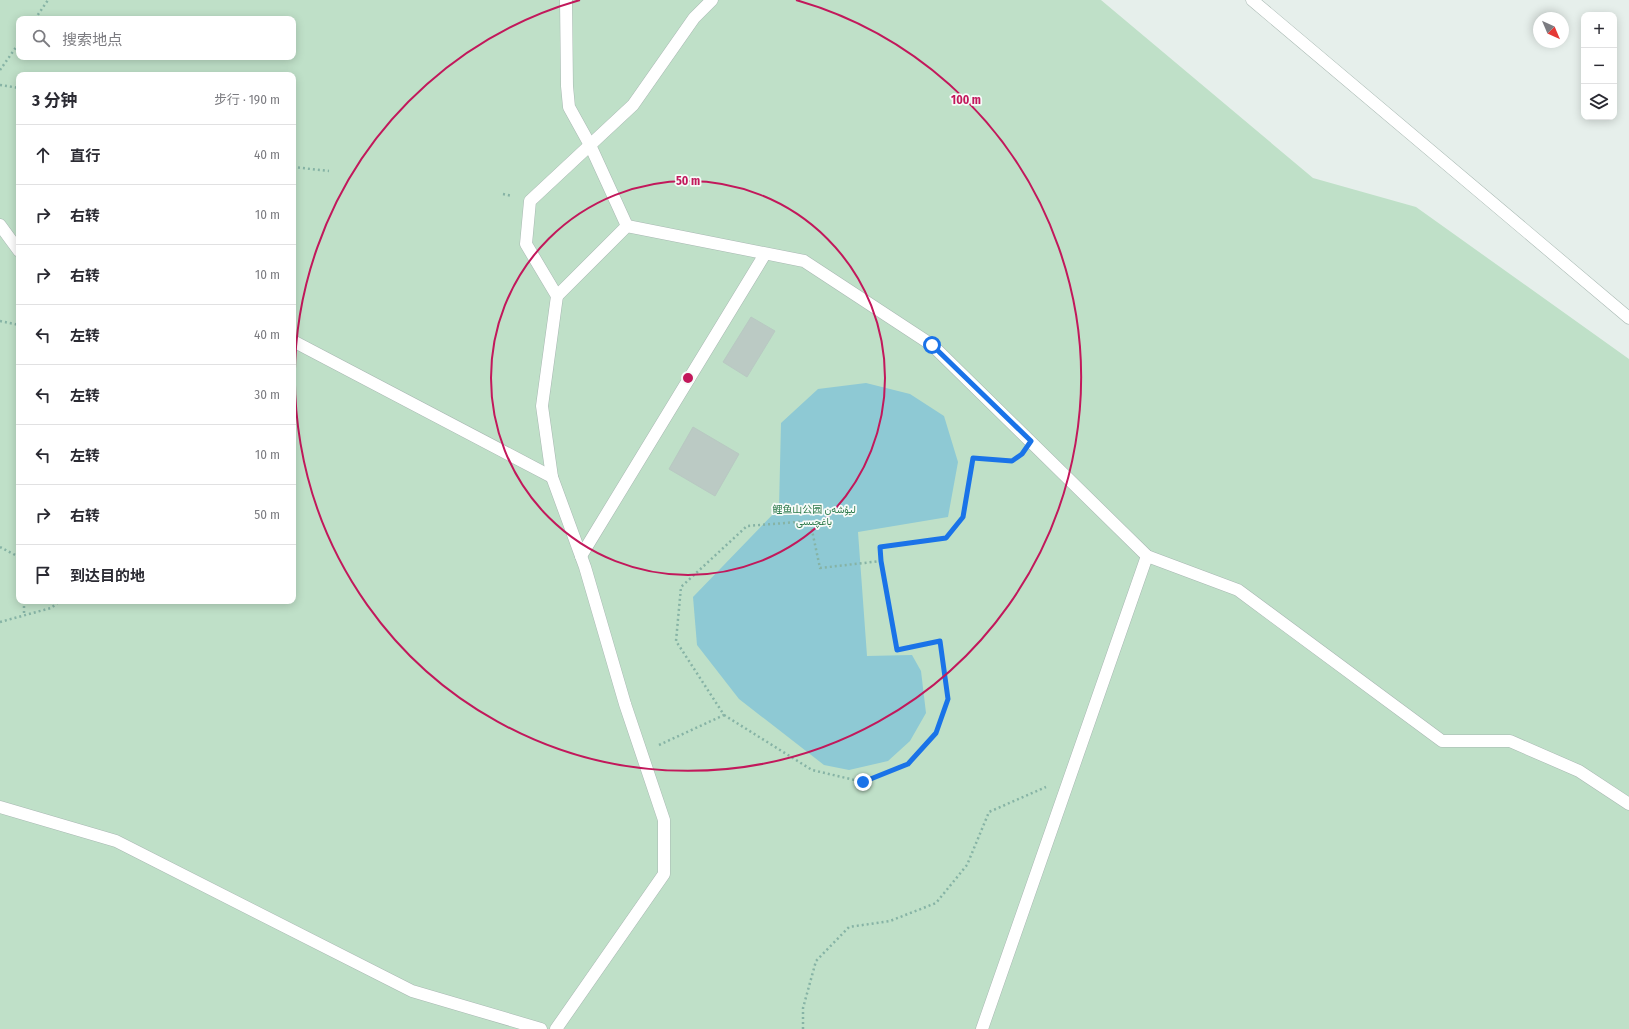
<!DOCTYPE html>
<html lang="zh">
<head>
<meta charset="utf-8">
<style>
	body { margin:0; font-family:"Fira Sans Condensed",Vazirmatn,"Noto Sans SC",sans-serif; background:#f7f7f7; color:#2b2b33 }
	.controls { position:absolute; right:12px; top:12px; display:grid; overflow:hidden; border-radius:8px; box-shadow:0 2px 10px #0003 }
	.controls button { width:36px; height:36px; display:grid; place-items:center; padding:0; border:0; border-bottom:1px solid #e1e1e2; background:#fff; color:#2b2b33; font:20px sans-serif }
	.compass { position:absolute; left:1533px; top:12px; width:36px; height:36px; border-radius:50%; background:#fff; box-shadow:0 2px 10px #0003; rotate:136deg }
	.stop { position:absolute; width:12px; height:12px; margin:-9px; border:3px solid #1a73e8; border-radius:50%; background:#fff }
	.stop.end { background:#1a73e8; border-color:#fff; box-shadow:0 1px 4px #0008 }
	.list { margin:0; padding:0; list-style:none }
	h2 { display:flex; justify-content:space-between; align-items:center; height:52px; margin:0; padding:0 16px; font-size:17px }
	h2 small { font-size:13px; font-weight:400; color:#7c7c81 }
	.list li { display:grid; grid-template-columns:26px 1fr auto; gap:12px; align-items:center; box-sizing:border-box; height:60px; padding:0 16px; border-top:1px solid #e1e1e2 }
	.list b { display:block; font-size:15px; white-space:nowrap }
	.list em { font-size:13px; font-style:normal; color:#7c7c81 }
	.icon { flex:none; width:22px; height:22px; fill:none; stroke:currentColor; stroke-width:2; stroke-linecap:round; stroke-linejoin:round }
	.map { position:relative; flex:none; width:1629px; height:1029px; overflow:hidden }
	.search { position:absolute; background:#fff; box-shadow:0 2px 10px #0003; left:16px; top:16px; width:280px; height:44px; display:flex; align-items:center; gap:10px; box-sizing:border-box; padding:0 14px; border-radius:8px; color:#7c7c81; font-size:15px }
	.panel { position:absolute; background:#fff; box-shadow:0 2px 10px #0003; left:16px; top:72px; width:280px; height:532px; border-radius:8px }
	.map>svg:first-child { display:block }
</style>
</head>
<body>
<div class="map">
<svg width="1629" height="1029" viewBox="0 0 1629 1029">
	<rect width="100%" height="100%" fill="#e6efeb"/>
	<!-- green -->
	<path fill="#bfe0c8" fill-rule="evenodd" d="M0,0H1101L1313,178L1416,207L1629,359V1029H0ZM19,19H293V57H19ZM19,75H293V601H19Z"/>
	<!-- water -->
	<path fill="#8ec9d4" d="M866,383L910,394L944,416L958,462L948,517L858,532L867,656L912,655L921,671L926,713L910,741L888,761L849,770L824,765L739,699L697,645L693,597L779,508L781,423L818,389Z"/>
	<!-- building -->
	<g fill="#bbcac4" stroke="#b8c9c2">
		<path d="M751,317L775,331L747,377L723,362Z"/>
		<path d="M693,427L739,454L715,496L669,469Z"/>
	</g>
	<g fill="none" stroke-linecap="round" stroke-linejoin="round">
		<defs>
			<g id="minor">
				<path d="M566,0L567,86L569,107L590,145L627,226"/>
				<path d="M1252,0L1629,318"/>
				<path d="M0,225L19,251"/>
				<path d="M557,296L627,226L804,261L932,345L1147,556L1238,590L1442,741H1510L1579,771L1629,804"/>
				<path d="M293,341L552,477"/>
				<path d="M581,556L765,254"/>
				<path d="M0,807L116,841L412,991L541,1029"/>
				<path d="M556,1029L664,874V820L625,704L585,567L552,477L542,406L557,296L526,244L530,201L633,105L694,18L712,0"/>
				<path d="M982,1029L1147,556"/>
			</g>
		</defs>
		<!-- minor casing -->
		<use href="#minor" stroke="#a8b8b2" stroke-width="13"/>
		<!-- path -->
		<g stroke="#86b3a5" stroke-width="2.5" stroke-dasharray="2 3" stroke-linecap="butt">
			<path d="M35,19L48,0"/>
			<path d="M0,70L19,43"/>
			<path d="M0,85L19,88"/>
			<path d="M293,167L329,171"/>
			<path d="M503,194L512,196"/>
			<path d="M0,321L19,325"/>
			<path d="M0,547L19,557"/>
			<path d="M24,601V616"/>
			<path d="M0,622L51,608L60,601"/>
			<path d="M724,715L812,770L863,782L908,763L936,733L948,699L940,641L897,650L881,561L880,547L946,538L963,517L973,458L1011,461L1019,457"/>
			<path d="M659,745L724,715L676,641L681,587L747,526L810,521L820,568L881,561"/>
			<path d="M803,1029V1008L816,961L849,927L890,921L936,903L967,865L989,812L1046,787"/>
		</g>
		<!-- minor -->
		<use href="#minor" stroke="#fff" stroke-width="12"/>
	</g>
	<g fill="none" stroke-linecap="round" stroke-linejoin="round">
		<!-- route -->
		<path stroke="#1a73e8" stroke-width="5" d="M863,782L908,764L936,733L948,699L940,641L897,650L881,561L880,547L946,538L963,517L973,458L1012,461L1022,454L1031,441L932,345"/>
	</g>
	<!-- distance rings -->
	<g fill="none" stroke="#c2185b" stroke-width="2">
		<circle cx="688" cy="378" r="197"/>
		<path d="M796 0A393 393 0 1 1 580 0"/>
	</g>
	<g text-anchor="middle" stroke-width="3.5" stroke-linejoin="round" paint-order="stroke">
		<!-- park labels -->
		<g font-size="10" fill="#2d7a4b" stroke="#f7fbf9">
			<text x="814" y="513">鲤鱼山公园 ليۇشەن<tspan x="814" dy="12">باغچىسى</tspan></text>
		</g>
	</g>
	<circle cx="688" cy="378" r="6" fill="#c2185b" stroke="#f7fbf9" stroke-width="2"/>
	<g font-size="12" text-anchor="middle" font-weight="bold" fill="#c2185b" stroke="#f7fbf9" stroke-width="3.5" stroke-linejoin="round" paint-order="stroke">
		<text x="966" y="104">100 m</text>
		<text x="688" y="185">50 m</text>
	</g>
</svg>
<div class="controls">
<button>+</button>
<button>−</button>
<button><svg class="icon" aria-label="layers" viewBox="0 0 24 24"><path d="M12 4l9 5-9 5-9-5zM3 14l9 5 9-5"/></svg></button>
</div>
<svg class="compass" viewBox="-18 -18 36 36"><path d="M0-13l5 13h-10z" fill="#e53935"/><path d="M0 13l5-13h-10z" fill="#7c7c81"/></svg>
<div class="stop" style="left:932px;top:345px"></div>
<div class="stop end" style="left:863px;top:782px"></div>
<div class="search"><svg class="icon" aria-label="search" viewBox="0 0 24 24"><circle cx="10" cy="10" r="6"/><path d="M15 15l6 6"/></svg>搜索地点</div>
<section class="panel">
<h2>3 分钟<small>步行 · 190 m</small></h2>
<ul class="list">
<li><svg class="icon" aria-label="ahead" viewBox="0 0 24 24"><path d="M12 20V5M6 11l6-6 6 6"/></svg><div><b>直行</b></div><em>40 m</em></li>
<li><svg class="icon" aria-label="right" viewBox="0 0 24 24"><path d="M7 20v-9h11M14 6l5 5-5 5"/></svg><div><b>右转</b></div><em>10 m</em></li>
<li><svg class="icon" aria-label="right" viewBox="0 0 24 24"><path d="M7 20v-9h11M14 6l5 5-5 5"/></svg><div><b>右转</b></div><em>10 m</em></li>
<li><svg class="icon" aria-label="left" viewBox="0 0 24 24"><path d="M17 20v-9H6M10 6l-5 5 5 5"/></svg><div><b>左转</b></div><em>40 m</em></li>
<li><svg class="icon" aria-label="left" viewBox="0 0 24 24"><path d="M17 20v-9H6M10 6l-5 5 5 5"/></svg><div><b>左转</b></div><em>30 m</em></li>
<li><svg class="icon" aria-label="left" viewBox="0 0 24 24"><path d="M17 20v-9H6M10 6l-5 5 5 5"/></svg><div><b>左转</b></div><em>10 m</em></li>
<li><svg class="icon" aria-label="right" viewBox="0 0 24 24"><path d="M7 20v-9h11M14 6l5 5-5 5"/></svg><div><b>右转</b></div><em>50 m</em></li>
<li><svg class="icon" aria-label="arrive" viewBox="0 0 24 24"><path d="M6 21V4h12l-3 4 3 4H6"/></svg><div><b>到达目的地</b></div></li>
</ul>
</section>
</div>
</body>
</html>
